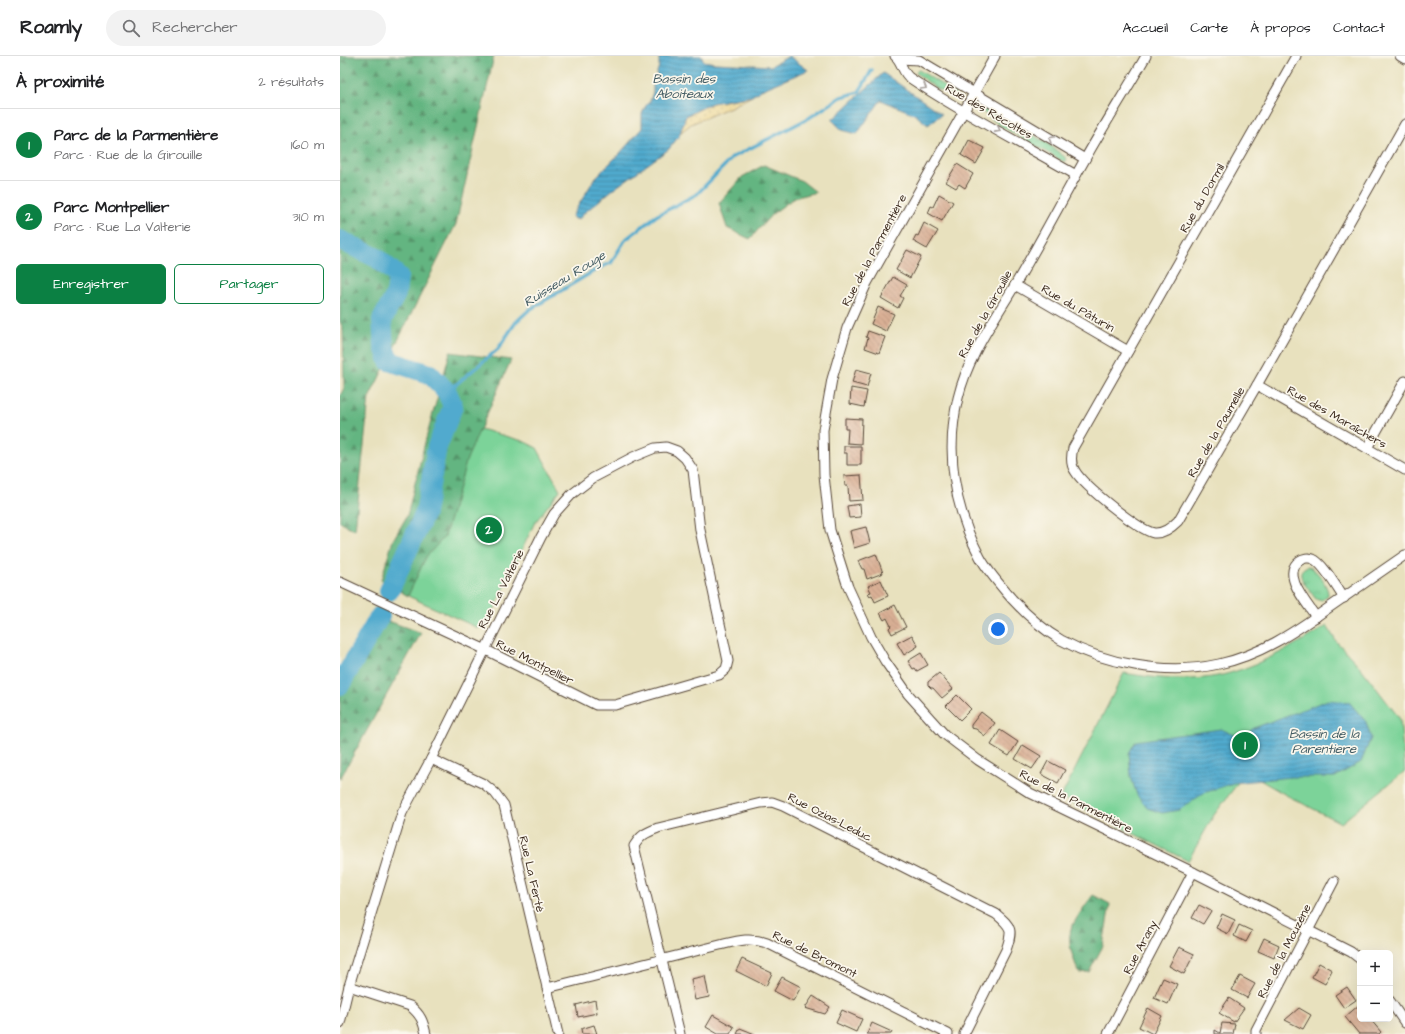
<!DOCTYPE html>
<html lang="fr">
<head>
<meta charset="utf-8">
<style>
	body { margin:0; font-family:"Architects Daughter",sans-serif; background:#f2f2f2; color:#202124 }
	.controls { position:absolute; right:12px; bottom:12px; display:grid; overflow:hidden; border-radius:6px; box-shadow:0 4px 16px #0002 }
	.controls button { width:36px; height:36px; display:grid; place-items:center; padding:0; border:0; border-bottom:1px solid #e0e0e0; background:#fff; color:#202124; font:20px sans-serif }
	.you { position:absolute; left:658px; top:573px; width:14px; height:14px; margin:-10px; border:3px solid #fff; border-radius:50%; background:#1a73e8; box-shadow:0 0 0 6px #1a73e833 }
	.badge { display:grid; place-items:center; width:26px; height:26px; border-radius:50%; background:#0b8043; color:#fff; font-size:13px; font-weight:700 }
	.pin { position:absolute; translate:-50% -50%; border:2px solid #fff; box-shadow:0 1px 4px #0006 }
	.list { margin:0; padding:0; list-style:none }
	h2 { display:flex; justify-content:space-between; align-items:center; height:52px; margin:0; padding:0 16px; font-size:17px }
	h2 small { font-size:13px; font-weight:400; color:#757577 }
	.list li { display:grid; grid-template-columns:26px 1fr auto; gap:12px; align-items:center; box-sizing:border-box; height:72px; padding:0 16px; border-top:1px solid #e0e0e0 }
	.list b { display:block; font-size:15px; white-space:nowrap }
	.list p { margin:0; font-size:13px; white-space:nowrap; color:#757577 }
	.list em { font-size:13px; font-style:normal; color:#757577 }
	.actions { display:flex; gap:8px; padding:12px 16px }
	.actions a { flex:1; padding:9px 0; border:1px solid #0b8043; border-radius:6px; text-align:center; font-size:14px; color:#0b8043 }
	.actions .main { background:#0b8043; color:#fff }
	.icon { flex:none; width:22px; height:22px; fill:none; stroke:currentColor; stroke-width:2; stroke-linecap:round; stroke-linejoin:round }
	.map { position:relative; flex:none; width:1065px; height:978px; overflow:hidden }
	header { display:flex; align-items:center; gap:24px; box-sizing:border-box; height:56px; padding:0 20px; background:#fff; border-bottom:1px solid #e0e0e0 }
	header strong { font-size:19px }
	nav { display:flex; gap:22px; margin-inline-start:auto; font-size:14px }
	.search { width:280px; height:36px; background:#f2f2f2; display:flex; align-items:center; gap:10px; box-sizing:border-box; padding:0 14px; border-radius:22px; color:#757577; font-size:15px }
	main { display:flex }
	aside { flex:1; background:#fff }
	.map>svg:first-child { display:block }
</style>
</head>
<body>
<header>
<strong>Roamly</strong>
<div class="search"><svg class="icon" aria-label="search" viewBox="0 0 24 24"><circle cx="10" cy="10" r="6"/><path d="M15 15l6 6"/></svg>Rechercher</div>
<nav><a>Accueil</a><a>Carte</a><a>À propos</a><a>Contact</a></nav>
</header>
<main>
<aside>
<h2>À proximité<small>2 résultats</small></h2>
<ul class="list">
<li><span class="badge">1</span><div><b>Parc de la Parmentière</b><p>Parc · Rue de la Girouille</p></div><em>160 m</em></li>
<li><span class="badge">2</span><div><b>Parc Montpellier</b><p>Parc · Rue La Valterie</p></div><em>310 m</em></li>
</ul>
<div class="actions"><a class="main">Enregistrer</a><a>Partager</a></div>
</aside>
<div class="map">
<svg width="1065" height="978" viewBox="0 0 1065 978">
	<defs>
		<pattern id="grass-tufts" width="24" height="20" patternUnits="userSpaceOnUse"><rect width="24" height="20" fill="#7bd399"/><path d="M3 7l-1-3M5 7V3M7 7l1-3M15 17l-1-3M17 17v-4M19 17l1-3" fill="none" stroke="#6bb583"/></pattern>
		<pattern id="forest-firs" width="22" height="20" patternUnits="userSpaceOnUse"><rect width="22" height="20" fill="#64b581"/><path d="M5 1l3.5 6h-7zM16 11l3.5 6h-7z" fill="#549369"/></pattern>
		<pattern id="sand-dots" width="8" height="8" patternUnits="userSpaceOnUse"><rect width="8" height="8" fill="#eeda9e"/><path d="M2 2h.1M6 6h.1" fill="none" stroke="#cdbb88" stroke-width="1.8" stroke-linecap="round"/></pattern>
		<pattern id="water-rules" width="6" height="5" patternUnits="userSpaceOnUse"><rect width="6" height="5" fill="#51aace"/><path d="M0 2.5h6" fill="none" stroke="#448ba7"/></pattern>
		<pattern id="building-back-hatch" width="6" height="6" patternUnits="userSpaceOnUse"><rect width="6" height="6" fill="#dab095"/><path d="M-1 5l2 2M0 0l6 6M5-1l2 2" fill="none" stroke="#b28f79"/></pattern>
	</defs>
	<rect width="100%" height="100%" fill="#fbf7ec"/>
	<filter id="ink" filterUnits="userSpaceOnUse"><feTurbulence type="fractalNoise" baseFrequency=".025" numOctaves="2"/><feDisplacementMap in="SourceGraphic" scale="8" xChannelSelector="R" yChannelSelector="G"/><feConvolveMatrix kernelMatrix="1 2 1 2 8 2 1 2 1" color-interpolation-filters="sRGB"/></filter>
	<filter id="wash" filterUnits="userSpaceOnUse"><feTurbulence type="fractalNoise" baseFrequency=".012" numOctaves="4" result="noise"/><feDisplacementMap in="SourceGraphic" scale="16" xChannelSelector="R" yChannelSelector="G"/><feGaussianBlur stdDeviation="0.9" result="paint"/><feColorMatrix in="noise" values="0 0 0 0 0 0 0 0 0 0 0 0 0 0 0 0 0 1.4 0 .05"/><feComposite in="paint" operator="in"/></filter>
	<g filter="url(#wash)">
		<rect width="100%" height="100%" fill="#e8e1be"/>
		<!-- grass -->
		<g fill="url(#grass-tufts)" stroke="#5b7e5c">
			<path d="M577,14H579L615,37L616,39L615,42L596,32L576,17Z"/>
			<path d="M643,52H645L707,87L726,102L727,104L725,106L722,105L661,70L643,56L642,55Z"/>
			<path d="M968,510C976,512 989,531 988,539L982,544H978L975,542C969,533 951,516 968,510Z"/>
		</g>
		<!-- forest -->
		<g fill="url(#forest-firs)" stroke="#507050">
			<path d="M0,0H154L116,168L29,342L15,474L0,466V340L4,332L3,273L0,265Z"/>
			<path d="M424,109L462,125L476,136L454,142L432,158L410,183L387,172L379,147L402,121Z"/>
			<path d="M110,296L171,304L127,403L105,480L86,501L68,540L41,524L53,484L67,460L85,386Z"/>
			<path d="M43,563L81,577L0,723V613L11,610Z"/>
			<path d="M753,839L770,848L763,890L749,916L739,917C734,904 728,891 730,877C732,867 746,848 753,839Z"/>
		</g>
		<!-- sand -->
		<path fill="url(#sand-dots)" stroke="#94825e" d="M412,40L393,50L351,68L340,77L346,60L372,47Z"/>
		<!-- park -->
		<g fill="#7bd399" stroke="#5b7e5c">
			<path d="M140,373L183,385L197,392L220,434L194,468L147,569L138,572L68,540L86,501L105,480L127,403Z"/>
			<path d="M987,570L996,585L1021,612L1060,663L1065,715L1001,767L946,739L906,716L874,759L848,805L721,741L784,617C818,623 856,627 890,617C925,607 956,588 987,570Z"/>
		</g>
		<!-- water -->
		<g fill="url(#water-rules)" stroke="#466a76">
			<path d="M319,0H361L364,5L375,7L431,10L449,0L468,14L421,34L412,40L372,47L346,60L339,80L329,93L271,135L244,157L241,161L238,163H234L232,160L255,122L281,96L302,72V58L305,51L310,45L313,36V28L319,10Z"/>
			<path d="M543,17L602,58L588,69L574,58L541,44L517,78L502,74L492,64Z"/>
			<path d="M988,644L1009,646L1026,666L1031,682L1021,706L995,721H950L893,727L864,737L839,754L822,757L807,752L797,739L791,721L789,697L796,685L881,673L901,682L914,672Z"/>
		</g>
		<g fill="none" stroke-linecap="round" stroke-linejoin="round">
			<!-- stream -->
			<path stroke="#51aace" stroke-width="3.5" d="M107,336L158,293L176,266L189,254L259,212L271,207L285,184L316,160L357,138L393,101L469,62L501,41L519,36L532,14"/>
			<!-- river -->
			<g stroke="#51aace" stroke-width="20">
				<path d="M0,184L37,202L58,220L56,238L42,264L44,291L49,305L90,318L107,336L113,350L97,391L85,457L49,535"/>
				<path d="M0,629L40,560"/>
			</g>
		</g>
		<g id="blocks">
			<!-- building -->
			<g fill="url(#building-back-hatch)">
				<path d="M629,84L645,92L636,108L621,99Z"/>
				<path d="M617,108L633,118L625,132L619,128L616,132L606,126Z"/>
				<path d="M599,138L613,146L602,165L588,157L591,150L593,151Z"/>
				<path d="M584,167L598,175L587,193L573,185L576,179L578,180Z"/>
				<path d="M567,194L581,201L570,222L556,214Z"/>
				<path d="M553,221L567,229L560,240L563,242L558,252L541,242Z"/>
				<path d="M538,251L554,258L546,275L531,268Z"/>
				<path d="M528,275L545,281L539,297L525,292L528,282L526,281Z"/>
				<path d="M516,313L531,317L527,331L512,327Z"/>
				<path d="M511,332L527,335L524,351L510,348Z"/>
				<path d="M505,362L522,363L521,388L507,387L508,373H505Z"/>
				<path d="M504,390H521V409H507V397H504Z"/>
				<path d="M521,419L523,444L509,445L508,430H505L504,420Z"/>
				<path d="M520,448L521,461L509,462L507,450Z"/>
				<path d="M526,471L530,487L514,492L510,475Z"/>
				<path d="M536,498L543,517L527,523L524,513H522L518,505Z"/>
				<path d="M541,524L548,540L535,546L532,539L530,540L528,537L531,536L528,530Z"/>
				<path d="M555,549L566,571L552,578L549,572L551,570L547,562L544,564L540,557Z"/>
				<path d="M572,579L578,590L564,599L557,587Z"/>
				<path d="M581,597L588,609L577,615L575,612L573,613L568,605Z"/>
				<path d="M599,617L613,633L602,642L593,632H591L588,629V626Z"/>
				<path d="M617,639L631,653L620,664L606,650Z"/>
				<path d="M641,656L655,667L645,680L636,673L631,672V669Z"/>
				<path d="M660,674L678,686L669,700L651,689Z"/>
				<path d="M683,689L701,700L692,713L675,703Z"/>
				<path d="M708,705L725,714L718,727L701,718Z"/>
				<path d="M859,849L871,855L863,868L852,862Z"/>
				<path d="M882,858L895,864L888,878L876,872Z"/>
				<path d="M899,869L912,875L906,886L894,880Z"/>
				<path d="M924,882L939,889L934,902L918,895Z"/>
				<path d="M839,891L854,898L844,918L829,910Z"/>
				<path d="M402,903L432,917L426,930L396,915Z"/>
				<path d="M979,907L992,914L985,928L972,921Z"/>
				<path d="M365,920L369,941L355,944L351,923Z"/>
				<path d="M900,920L915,928L907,942L892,934Z"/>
				<path d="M442,921L461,931L453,945L434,935Z"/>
				<path d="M823,922L837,928L828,948L814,942Z"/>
				<path d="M1007,931L1016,944L1004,952L995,939Z"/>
				<path d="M473,940L490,951L485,958L465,952Z"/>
				<path d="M889,942L904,952L894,966L879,957Z"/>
				<path d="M255,944L257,957L238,961L236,949Z"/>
				<path d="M1019,949L1020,963H1030L1041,976L1039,978H1019L1005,961Z"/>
				<path d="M808,952L822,960L813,978L799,971Z"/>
				<path d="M959,952L971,959L963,973L945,964Z"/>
				<path d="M502,954L522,963L516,976L496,967Z"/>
				<path d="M373,959L394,971L390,978H378L366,971Z"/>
				<path d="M532,967L552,976L551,978H527Z"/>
				<path d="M882,967L895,968L893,978H875V974L880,977Z"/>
				<path d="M254,969L257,978H242L241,973Z"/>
				<path d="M400,972L415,978H397Z"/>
			</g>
		</g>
	</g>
	<g filter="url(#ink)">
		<use href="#blocks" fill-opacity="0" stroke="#554536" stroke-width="1"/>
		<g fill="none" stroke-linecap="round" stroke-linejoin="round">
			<defs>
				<g id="minor">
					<path d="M555,0C562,5 562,17 570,22C623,58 681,87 736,119"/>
					<path d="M655,0L527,227L507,272L492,323L483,374L484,419L490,474L508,531L531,581L545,605L568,638L604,678L638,704L690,737L853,816L1011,896L1020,903"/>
					<path d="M806,0C786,35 764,69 744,105C721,146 699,188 675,229C653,266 628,300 618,342C605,396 614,452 640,501C648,516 661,530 672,543C686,558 702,573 721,584C743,596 770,605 795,609C823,614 852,614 879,608C920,599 953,577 987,553C1013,535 1039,517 1065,499"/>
					<path d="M956,0L733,392C731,400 730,408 735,415C744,430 798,474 814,477C824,478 832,471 838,465L917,329L1065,68"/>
					<path d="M1060,0L1065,3"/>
					<path d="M559,3L579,4L745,103"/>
					<path d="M675,229L788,295"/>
					<path d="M917,329L1065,414"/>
					<path d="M1027,392L1065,325"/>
					<path d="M0,526L144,593L256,649H275L379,619L386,613L388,605L360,474L353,414L345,402L337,395L326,391L315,392L293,401L253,422L232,438L214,458L201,481L91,703L62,757L9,930L0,967"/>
					<path d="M976,561C967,547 941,519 959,505C963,502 969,501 973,503C983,507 997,532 1004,542"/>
					<path d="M91,703L144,728L155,737L164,749L218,978"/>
					<path d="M9,930L70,950C81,959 83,965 86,978"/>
					<path d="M207,932L380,889C397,885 409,881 427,887L608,978"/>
					<path d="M1050,945L1065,967"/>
					<path d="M340,978L294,790C301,779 305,777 318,772L421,747L432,746L443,750L656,858C672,871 673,874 666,894L624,978"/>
					<path d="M768,978L853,816"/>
					<path d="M916,978V974L994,825"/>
				</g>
			</defs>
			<!-- minor casing -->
			<use href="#minor" stroke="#554536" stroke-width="11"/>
			<!-- minor -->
			<use href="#minor" stroke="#fff" stroke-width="9"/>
		</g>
		<!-- one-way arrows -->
		<defs><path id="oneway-chevron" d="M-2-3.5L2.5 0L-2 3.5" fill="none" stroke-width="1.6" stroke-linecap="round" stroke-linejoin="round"/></defs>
		<g stroke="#a79f9a">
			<use href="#oneway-chevron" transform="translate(584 31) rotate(31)"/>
			<use href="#oneway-chevron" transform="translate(658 74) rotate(29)"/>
			<use href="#oneway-chevron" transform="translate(711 83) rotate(-150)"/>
		</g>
	</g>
	<g text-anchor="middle" stroke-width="3.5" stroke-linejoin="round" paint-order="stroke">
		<!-- street labels -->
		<g font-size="12" fill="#3b2a1e" stroke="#fbf7ec">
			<text transform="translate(649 55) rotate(30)" y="4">Rue des Récoltes</text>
			<text transform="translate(862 142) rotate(-60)" y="4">Rue du Dormil</text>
			<text transform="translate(534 194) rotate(-62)" y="4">Rue de la Parmentière</text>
			<text transform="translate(738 252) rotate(30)" y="4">Rue du Pâturin</text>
			<text transform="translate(645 258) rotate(-61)" y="4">Rue de la Girouille</text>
			<text transform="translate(997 361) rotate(30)" y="4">Rue des Maraîchers</text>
			<text transform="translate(876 376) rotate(-60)" y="4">Rue de la Paumelle</text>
			<text transform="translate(161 533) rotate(-63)" y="4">Rue La Valterie</text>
			<text transform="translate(195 606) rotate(27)" y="4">Rue Montpellier</text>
			<text transform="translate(736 745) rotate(27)" y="4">Rue de la Parmentière</text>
			<text transform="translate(490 761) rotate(27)" y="4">Rue Ozias-Leduc</text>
			<text transform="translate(192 818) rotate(77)" y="4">Rue La Ferté</text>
			<text transform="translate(800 891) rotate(-62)" y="4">Rue Arany</text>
			<text transform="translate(944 895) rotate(-63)" y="4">Rue de la Mouzène</text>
			<text transform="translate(475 898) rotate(26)" y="4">Rue de Bromont</text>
		</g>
		<!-- water labels -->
		<g font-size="13" font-style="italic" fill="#445d64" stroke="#fbf7ec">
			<text x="344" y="27">Bassin des<tspan x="344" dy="15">Aboiteaux</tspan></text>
			<text transform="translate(224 222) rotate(-32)" y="5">Ruisseau Rouge</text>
			<text x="984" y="682">Bassin de la<tspan x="984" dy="15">Parentiere</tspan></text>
		</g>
	</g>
</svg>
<div class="controls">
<button>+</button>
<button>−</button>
</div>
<div class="you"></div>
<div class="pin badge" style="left:905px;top:689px">1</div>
<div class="pin badge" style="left:149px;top:474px">2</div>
</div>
</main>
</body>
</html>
